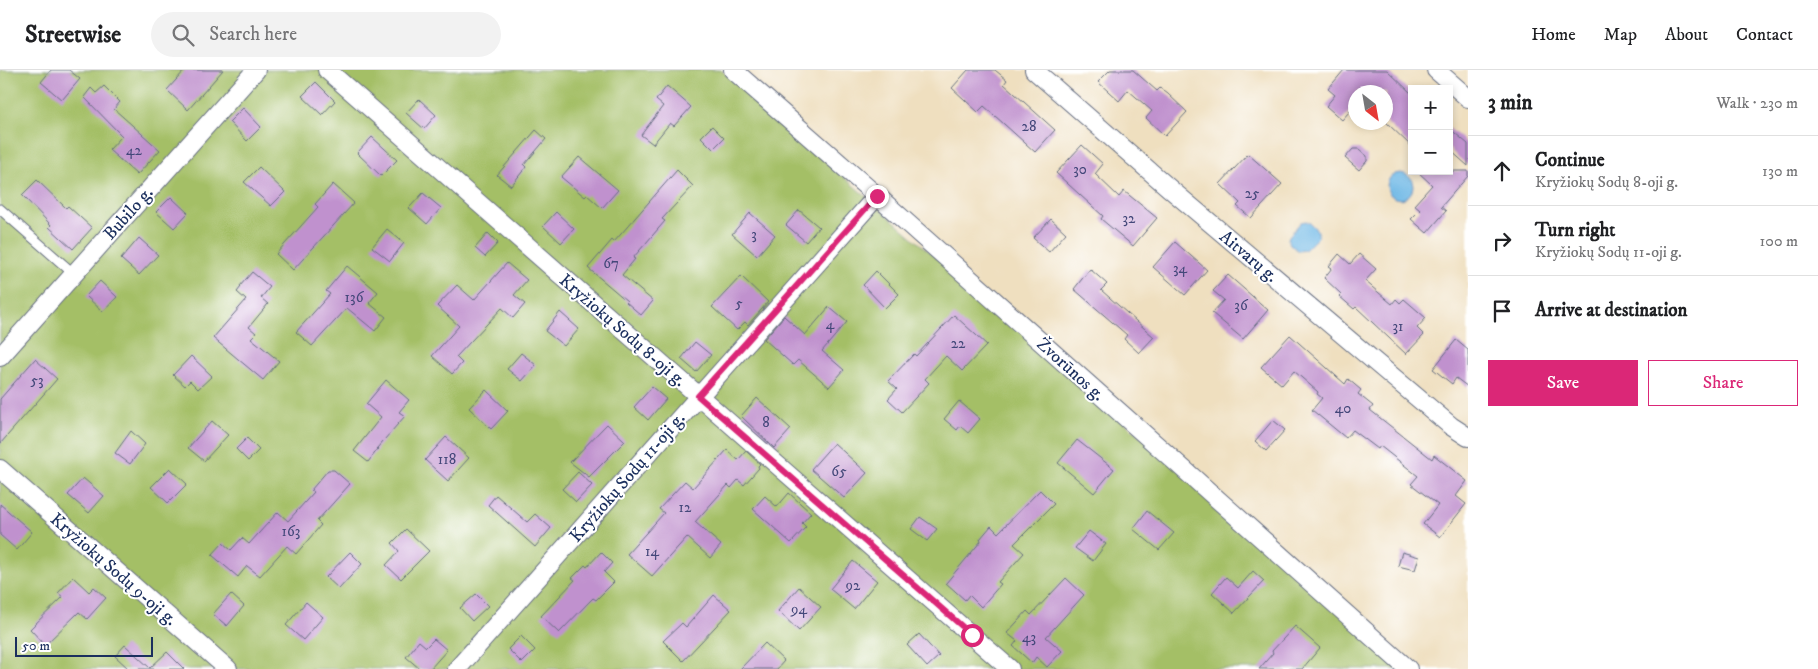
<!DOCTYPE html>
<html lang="en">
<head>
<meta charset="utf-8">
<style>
	body { margin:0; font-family:"IM FELL DW Pica",serif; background:#f2f2f2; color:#202124 }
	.controls { position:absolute; right:15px; top:15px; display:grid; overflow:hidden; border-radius:0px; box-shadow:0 2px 8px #0003 }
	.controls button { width:45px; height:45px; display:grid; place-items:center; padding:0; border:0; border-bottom:1px solid #e0e0e0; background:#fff; color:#202124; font:25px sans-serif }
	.compass { position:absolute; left:1348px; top:15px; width:45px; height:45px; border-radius:50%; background:#fff; box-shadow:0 2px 8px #0003; rotate:149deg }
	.scale { position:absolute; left:15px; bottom:12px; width:138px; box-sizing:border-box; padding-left:5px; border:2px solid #1b2f5e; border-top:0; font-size:14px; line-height:18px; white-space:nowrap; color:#1b2f5e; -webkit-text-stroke:4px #fff; paint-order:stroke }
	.stop { position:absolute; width:15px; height:15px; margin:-11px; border:4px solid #db2777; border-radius:50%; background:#fff }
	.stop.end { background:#db2777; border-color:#fff; box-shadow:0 1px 5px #0008 }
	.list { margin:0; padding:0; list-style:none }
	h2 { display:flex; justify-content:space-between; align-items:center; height:65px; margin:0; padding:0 20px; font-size:21px }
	h2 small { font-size:16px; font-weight:400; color:#757577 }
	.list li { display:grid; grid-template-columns:32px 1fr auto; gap:15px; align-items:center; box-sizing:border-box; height:70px; padding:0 20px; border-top:1px solid #e0e0e0 }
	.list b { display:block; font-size:19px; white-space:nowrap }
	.list p { margin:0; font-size:16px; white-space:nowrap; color:#757577 }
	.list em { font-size:16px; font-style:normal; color:#757577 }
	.actions { display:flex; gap:10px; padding:15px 20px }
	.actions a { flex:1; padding:11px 0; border:1px solid #db2777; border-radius:0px; text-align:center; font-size:18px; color:#db2777 }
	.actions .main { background:#db2777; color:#fff }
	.icon { flex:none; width:28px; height:28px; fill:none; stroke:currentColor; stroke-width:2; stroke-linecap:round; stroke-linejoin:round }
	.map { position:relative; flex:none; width:1468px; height:599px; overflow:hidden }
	header { display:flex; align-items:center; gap:30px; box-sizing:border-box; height:70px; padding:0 25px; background:#fff; border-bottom:1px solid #e0e0e0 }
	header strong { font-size:24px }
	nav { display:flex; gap:28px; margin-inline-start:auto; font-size:18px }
	.search { width:350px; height:45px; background:#f2f2f2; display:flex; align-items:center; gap:12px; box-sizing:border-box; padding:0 18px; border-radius:28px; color:#757577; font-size:19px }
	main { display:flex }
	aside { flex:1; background:#fff }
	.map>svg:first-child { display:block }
</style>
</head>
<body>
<header>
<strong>Streetwise</strong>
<div class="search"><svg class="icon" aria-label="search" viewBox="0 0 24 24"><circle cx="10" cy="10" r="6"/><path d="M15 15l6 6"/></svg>Search here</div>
<nav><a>Home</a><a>Map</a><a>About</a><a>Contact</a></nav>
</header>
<main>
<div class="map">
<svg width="1468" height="599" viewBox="0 0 1468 599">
	<rect width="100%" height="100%" fill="#fff"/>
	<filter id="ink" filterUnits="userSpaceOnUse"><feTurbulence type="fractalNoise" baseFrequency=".02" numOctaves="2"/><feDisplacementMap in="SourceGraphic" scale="10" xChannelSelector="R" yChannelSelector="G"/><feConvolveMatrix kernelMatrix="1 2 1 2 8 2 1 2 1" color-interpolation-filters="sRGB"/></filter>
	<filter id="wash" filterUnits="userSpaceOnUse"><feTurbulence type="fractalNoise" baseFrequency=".0096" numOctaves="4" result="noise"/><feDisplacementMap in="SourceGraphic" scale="20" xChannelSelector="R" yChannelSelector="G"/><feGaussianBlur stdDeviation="1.12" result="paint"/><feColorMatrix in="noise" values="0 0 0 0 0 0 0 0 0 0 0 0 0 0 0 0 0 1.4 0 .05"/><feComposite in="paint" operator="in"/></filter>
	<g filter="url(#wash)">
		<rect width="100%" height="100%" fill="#efdfbf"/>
		<!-- green -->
		<path fill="#a4bf66" stroke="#607762" d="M0,0H721L1407,599H0Z"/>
		<!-- water -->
		<g fill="#6db7e5" stroke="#4473a2">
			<circle cx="1400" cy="116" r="13"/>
			<path d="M1306,151L1310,153L1318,161V167L1305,180L1298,181L1290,174L1288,169L1289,166L1301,152Z"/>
		</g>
		<g id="blocks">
			<!-- building -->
			<g fill="#c091ce">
				<path d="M51,0H69L80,9L62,30L41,12Z"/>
				<path d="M185,0H223L188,40L167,20Z"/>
				<path d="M968,0H995L1007,10L1004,14L1055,60L1035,82L984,36L978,42L952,18Z"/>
				<path d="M1110,0H1133L1157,21L1160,18L1168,24L1187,42L1165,66L1146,48L1152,41L1128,20L1119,31L1098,12Z"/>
				<path d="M1344,0H1387L1412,24V77L1386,52V22H1356V34L1342,50L1326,36L1335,25L1328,19Z"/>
				<path d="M316,12L335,31L322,45L302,26Z"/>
				<path d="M104,16L120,32L114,39L160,80L137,105L109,80L122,66L84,27L91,18L96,23Z"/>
				<path d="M667,16L691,37L674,56L670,53L653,74L641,65L663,36L656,30Z"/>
				<path d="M419,29L436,45L424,59L406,43Z"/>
				<path d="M243,38L261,57L247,71L229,52Z"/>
				<path d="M712,56L724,68L713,79L701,67Z"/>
				<path d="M1449,58L1468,74V96L1449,79Z"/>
				<path d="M536,60L546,69L524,95L526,97L511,116L497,105Z"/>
				<path d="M372,67L397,90L381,106L357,83Z"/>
				<path d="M1082,75L1103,94L1095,104L1119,127L1124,121L1157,148L1133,176L1101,149L1103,146L1056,103Z"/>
				<path d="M1353,79H1359L1367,86V91L1359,100L1345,88Z"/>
				<path d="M1248,84L1282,114L1251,148L1237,136L1240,133L1220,114Z"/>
				<path d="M579,87L618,120L602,138L587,125L585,127L561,107Z"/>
				<path d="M259,97L285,122L271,136L244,112Z"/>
				<path d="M677,100L693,116L662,149L665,151L633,188L635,189L622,205L653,231L641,245L626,232L627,231L588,198L612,170L614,172Z"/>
				<path d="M1417,101H1468V106L1441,137L1446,141L1427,163L1411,149L1420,140L1414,135L1432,115Z"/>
				<path d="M37,110L66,138L68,136L92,158L73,179L49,157L51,155L22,125Z"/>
				<path d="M333,114L354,133L293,200L276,184L318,137L315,134Z"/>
				<path d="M423,123L441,138L427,154L409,138Z"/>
				<path d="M171,127L188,143L174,158L156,142Z"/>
				<path d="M799,140L819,157L806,172L786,155Z"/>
				<path d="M556,142L574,159L561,173L543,156Z"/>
				<path d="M750,143L775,165L757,186L732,164Z"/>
				<path d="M1051,149L1066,163L1049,182L1033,168Z"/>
				<path d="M387,159L404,173L390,191L372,177Z"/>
				<path d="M488,163L498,173L485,187L475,178Z"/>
				<path d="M139,168L158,185L139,205L121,189Z"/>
				<path d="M1175,172L1207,200L1185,225L1153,197Z"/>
				<path d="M1339,184L1350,194L1359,184L1376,199L1365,211L1392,234L1396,229L1400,233L1404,229L1426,248L1417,258L1424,265L1406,284L1356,237L1354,239L1339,226L1341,224L1324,208L1332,198L1329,196Z"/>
				<path d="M507,193L527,210L514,225L525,234L513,248L502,238L456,287L462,293L452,304L432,286L459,256L437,236L457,215L474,230Z"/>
				<path d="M347,196L378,222L369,233L386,247L375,261L347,238L312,276L296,262L330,224L326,221Z"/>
				<path d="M1090,199L1107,214L1101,220L1154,267L1139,283L1124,269L1127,265L1074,219Z"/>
				<path d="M876,201L899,224L885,238L863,215Z"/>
				<path d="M252,202L270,217L261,228L268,234L249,257L256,263L251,268L279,291L263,310L213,268L246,230L237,222L241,217L240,216Z"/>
				<path d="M1228,205L1268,240L1243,269L1212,243L1224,230L1213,221Z"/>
				<path d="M741,206L768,232L748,255L745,252L737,260L712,237Z"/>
				<path d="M100,211L117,227L103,242L86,226Z"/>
				<path d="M829,237L847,252L822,281L844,300L829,317L798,290L793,295L764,269L784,246L805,265Z"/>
				<path d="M560,242L579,259L564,276L545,261Z"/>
				<path d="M954,245L987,275L962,301L946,286L925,309L929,313L902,342L888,329L897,319L888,311L914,284L916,286Z"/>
				<path d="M1290,265L1345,314L1348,309L1361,320L1358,324L1373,336L1370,340L1432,389L1434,385L1467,411L1456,426L1466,434L1440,467L1423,454L1438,435L1411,414L1418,406L1380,376L1378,379L1353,360L1346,368L1312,340L1322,328L1317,324L1318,322L1294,301L1282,315L1261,297Z"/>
				<path d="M1456,270L1468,280V317L1456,308L1452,314L1433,299Z"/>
				<path d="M695,272L711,285L696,302L681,289Z"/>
				<path d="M521,283L536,295L522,311L507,299Z"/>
				<path d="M191,286L212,306L198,319L190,311L185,316L173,305Z"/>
				<path d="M35,289L57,309L0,374V329Z"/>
				<path d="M386,310L409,330L399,342L405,346L377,378L378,379L368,392L354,381L381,347L366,334Z"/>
				<path d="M652,317L666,329L648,350L634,337Z"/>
				<path d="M486,320L508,341L491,359L469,338Z"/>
				<path d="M757,328L791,359L774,378L741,346Z"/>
				<path d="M959,331L980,349L968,363L960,356L957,360L944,349Z"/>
				<path d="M1273,350L1285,360L1266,381L1255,371Z"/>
				<path d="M212,351L228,365L204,391L188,378Z"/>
				<path d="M607,354L625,371L589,407L570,392Z"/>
				<path d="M131,361L145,374L130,394L115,383Z"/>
				<path d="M446,367L469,388L448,411L425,390Z"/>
				<path d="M247,368L259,380L248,391L236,379Z"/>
				<path d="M1077,370L1114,399L1094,423L1058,393Z"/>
				<path d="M834,373L867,403L844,428L811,399Z"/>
				<path d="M727,380L738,390L746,381L760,394L758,396L759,398L744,415L738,410L731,418L728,415L695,452L721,475L710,488L687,467L652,506L627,484L664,443L659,439L685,411L693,418Z"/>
				<path d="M170,398L187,414L168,433L151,417Z"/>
				<path d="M328,400H334L350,414L317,451L321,455L296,484L287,476L260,506L247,496L238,507L212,485L223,473L231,480L242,468L249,474L278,442L288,451L314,422L311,420Z"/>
				<path d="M578,402L592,415L576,432L562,419Z"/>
				<path d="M83,408L104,426L89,443L68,425Z"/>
				<path d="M1040,420L1054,434L1014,474L1024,483L998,512L1001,514L981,537L969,525L965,530L946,513L981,471L980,469L991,456L998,463Z"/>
				<path d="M789,423L811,443L802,453L806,457L791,473L753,439L765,426L777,437Z"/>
				<path d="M496,425L527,452L535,444L551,458L535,477L488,435Z"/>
				<path d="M0,434L32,462L17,480L0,465Z"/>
				<path d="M1147,441L1174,463L1159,480L1133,459Z"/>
				<path d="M920,447L937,459L927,471L911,459Z"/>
				<path d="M406,459L429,481L401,509L386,495L399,481L392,473Z"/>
				<path d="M1089,461L1106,474L1093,491L1075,478Z"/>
				<path d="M350,482L362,494L339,519L326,507Z"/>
				<path d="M601,482L612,493L604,502L614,512L596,530L593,528L559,563L541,546L575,510L572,508L585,495L587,497Z"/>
				<path d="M1402,482L1419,487L1415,500L1398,496Z"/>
				<path d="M853,491L877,511L854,539L830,519Z"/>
				<path d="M1253,501L1264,511L1234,543L1212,523L1226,507L1238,518Z"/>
				<path d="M73,507L89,522L94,517L106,528L87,549L79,542L45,575L30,559L63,527L58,523Z"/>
				<path d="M1066,508L1084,525L1046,567L1062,581L1047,597L1036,587L1032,593L1013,576L1017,571L1007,563L1027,541L1031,545Z"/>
				<path d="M799,517L821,537L799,561L778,541Z"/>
				<path d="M231,524L244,536L227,556L213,544Z"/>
				<path d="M476,524L488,536L472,551L460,538Z"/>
				<path d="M714,525L731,540L683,591L663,571L682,553L686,557Z"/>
				<path d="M306,532L323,547L303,570L286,555Z"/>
				<path d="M1295,556L1320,578L1302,599H1259L1273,583L1272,581Z"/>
				<path d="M919,564L939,586L927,597L907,575Z"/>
				<path d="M521,566L535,580L522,593L508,579Z"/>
				<path d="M434,569L447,580L430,599H420L406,587L419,571L426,577Z"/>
				<path d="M765,573L784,591L777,599H740Z"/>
				<path d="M125,575L150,598L167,582L184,599H129L115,586Z"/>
			</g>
		</g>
	</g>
	<g filter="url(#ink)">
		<use href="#blocks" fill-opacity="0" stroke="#656d80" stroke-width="1"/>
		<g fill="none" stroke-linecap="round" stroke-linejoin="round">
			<defs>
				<path id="service" d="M0,139L74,204"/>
				<g id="minor">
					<path d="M327,0L1010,599"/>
					<path d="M733,0L877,126L1408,599"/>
					<path d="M1034,0L1169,118L1451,356L1468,367"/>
					<path d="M1436,0L1468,28"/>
					<path d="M0,287L256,0"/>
					<path d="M0,399L228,599"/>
					<path d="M457,599L877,126"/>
				</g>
			</defs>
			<!-- service casing -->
			<use href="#service" stroke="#656d80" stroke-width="11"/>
			<!-- minor casing -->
			<use href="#minor" stroke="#656d80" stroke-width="20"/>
			<!-- service -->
			<use href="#service" stroke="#fff" stroke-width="9"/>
			<!-- minor -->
			<use href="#minor" stroke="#fff" stroke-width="18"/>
		</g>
	</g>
	<g fill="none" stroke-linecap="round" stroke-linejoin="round" filter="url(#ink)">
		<!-- route -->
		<path stroke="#db2777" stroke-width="6" d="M877,126L698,326L972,565"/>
	</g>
	<g text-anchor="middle" stroke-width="4" stroke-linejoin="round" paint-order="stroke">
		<!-- number labels -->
		<g font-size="15" fill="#44487a">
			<text x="1029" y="61">28</text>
			<text x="134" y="85">42</text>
			<text x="1080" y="104">30</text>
			<text x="1252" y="128">25</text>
			<text x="1129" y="153">32</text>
			<text x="754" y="169">3</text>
			<text x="611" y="198">67</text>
			<text x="1180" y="203">34</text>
			<text x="354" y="232">136</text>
			<text x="739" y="238">5</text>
			<text x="1241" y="240">36</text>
			<text x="830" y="259">4</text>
			<text x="1398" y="261">31</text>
			<text x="958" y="278">22</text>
			<text x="37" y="315">53</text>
			<text x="1343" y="343">40</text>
			<text x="766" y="357">8</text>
			<text x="447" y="394">118</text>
			<text x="839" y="406">65</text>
			<text x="685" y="442">12</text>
			<text x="291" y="466">163</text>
			<text x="652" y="486">14</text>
			<text x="853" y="520">92</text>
			<text x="799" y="544">94</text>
			<text x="1029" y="572">43</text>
		</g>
		<!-- street labels -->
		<g font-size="18" fill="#1b2f5e" stroke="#fff">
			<text transform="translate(128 143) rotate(-48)" y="6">Bubilo g.</text>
			<text transform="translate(1249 186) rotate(40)" y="6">Aitvarų g.</text>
			<text transform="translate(623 260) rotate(41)" y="6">Kryžiokų Sodų 8-oji g.</text>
			<text transform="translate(1071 299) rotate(42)" y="6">Žvorūnos g.</text>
			<text transform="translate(627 407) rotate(-49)" y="6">Kryžiokų Sodų 11-oji g.</text>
			<text transform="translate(114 499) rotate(41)" y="6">Kryžiokų Sodų 9-oji g.</text>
		</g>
	</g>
</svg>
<div class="controls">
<button>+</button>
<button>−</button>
</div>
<svg class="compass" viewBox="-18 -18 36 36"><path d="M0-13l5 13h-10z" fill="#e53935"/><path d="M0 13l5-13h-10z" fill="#757577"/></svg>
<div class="scale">50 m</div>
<div class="stop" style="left:972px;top:565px"></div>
<div class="stop end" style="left:877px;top:126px"></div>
</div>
<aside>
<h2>3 min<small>Walk · 230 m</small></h2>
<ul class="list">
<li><svg class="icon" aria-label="ahead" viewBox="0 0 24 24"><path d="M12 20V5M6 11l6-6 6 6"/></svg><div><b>Continue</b><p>Kryžiokų Sodų 8-oji g.</p></div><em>130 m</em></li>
<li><svg class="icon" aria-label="right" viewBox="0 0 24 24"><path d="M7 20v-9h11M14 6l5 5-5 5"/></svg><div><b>Turn right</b><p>Kryžiokų Sodų 11-oji g.</p></div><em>100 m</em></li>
<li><svg class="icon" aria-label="arrive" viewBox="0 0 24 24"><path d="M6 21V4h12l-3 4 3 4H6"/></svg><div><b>Arrive at destination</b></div></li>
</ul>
<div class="actions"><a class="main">Save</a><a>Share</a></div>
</aside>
</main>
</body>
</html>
